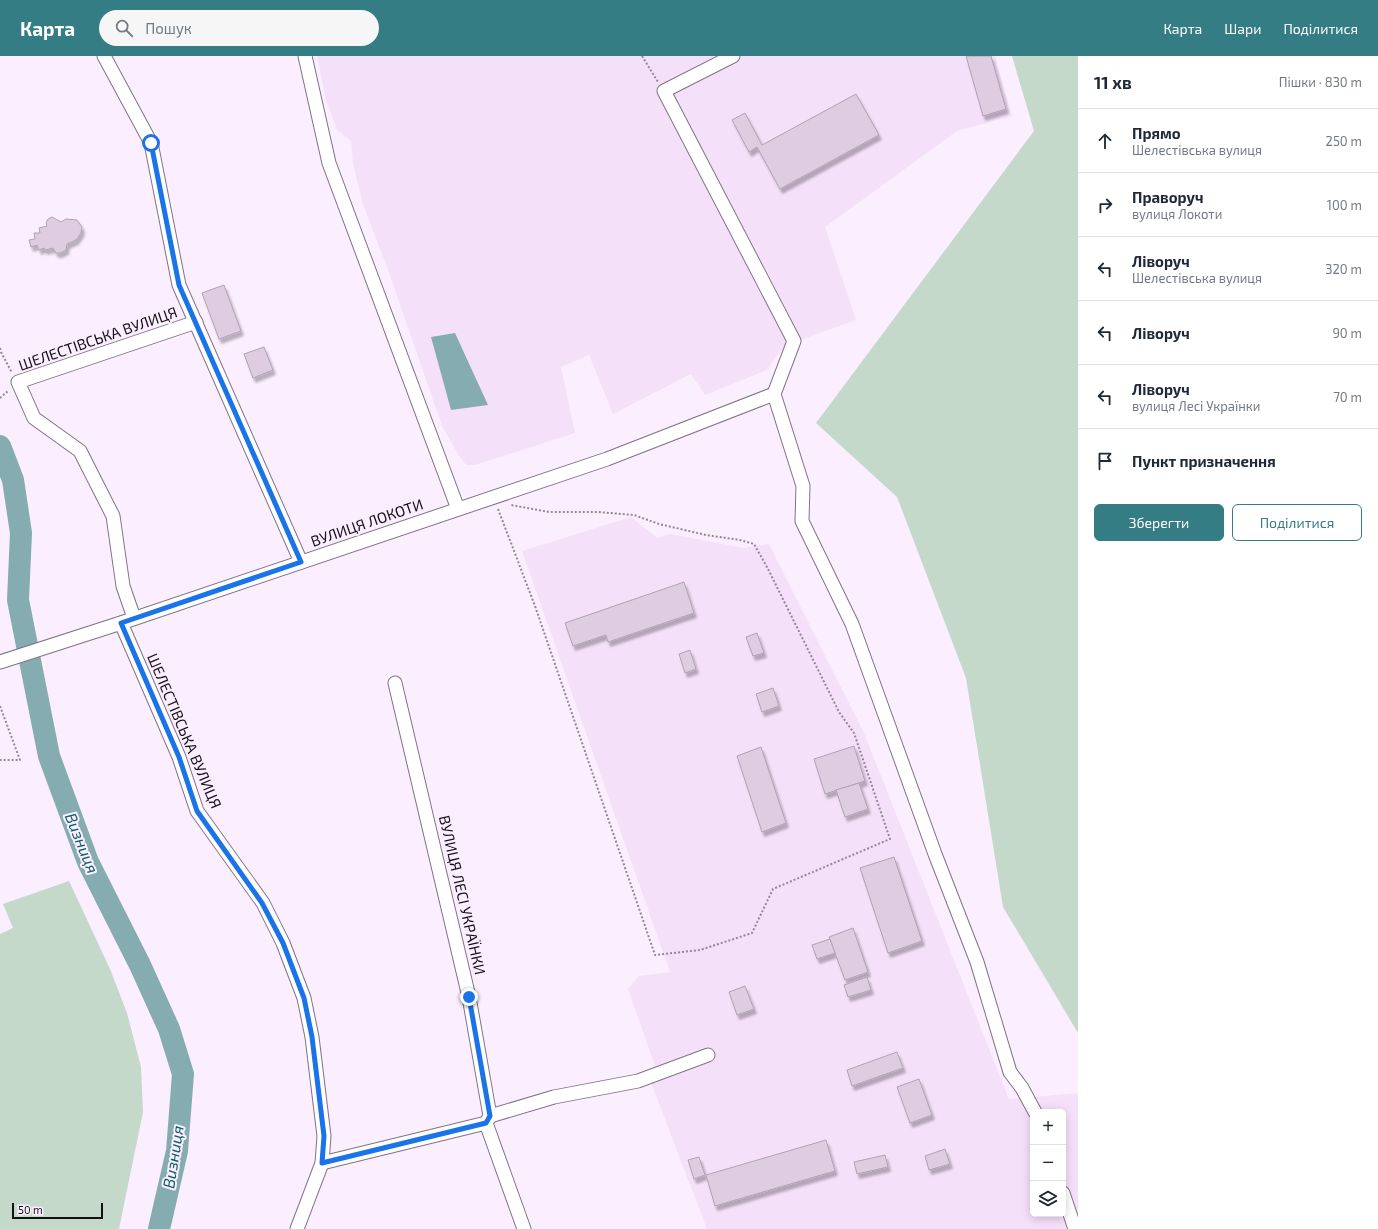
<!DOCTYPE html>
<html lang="uk">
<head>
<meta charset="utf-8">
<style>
	body { margin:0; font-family:"Exo 2",sans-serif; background:#f6f6f7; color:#1f2937 }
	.controls { position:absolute; right:12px; bottom:12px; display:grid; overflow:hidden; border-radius:6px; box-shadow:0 2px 10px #0003 }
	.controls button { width:36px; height:36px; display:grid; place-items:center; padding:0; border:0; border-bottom:1px solid #e0e1e3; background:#fff; color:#1f2937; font:20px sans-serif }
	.scale { position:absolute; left:12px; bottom:10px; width:91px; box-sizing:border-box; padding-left:4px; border:2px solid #150f16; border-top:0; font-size:11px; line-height:14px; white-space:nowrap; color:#150f16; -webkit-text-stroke:3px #fbeefe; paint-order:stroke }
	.stop { position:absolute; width:12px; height:12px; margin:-9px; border:3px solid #1a73e8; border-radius:50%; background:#fff }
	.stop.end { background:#1a73e8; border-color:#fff; box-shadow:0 1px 4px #0008 }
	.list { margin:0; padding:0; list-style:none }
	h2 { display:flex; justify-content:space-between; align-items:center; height:52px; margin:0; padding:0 16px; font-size:17px }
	h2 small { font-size:13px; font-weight:400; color:#747a83 }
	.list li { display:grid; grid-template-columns:26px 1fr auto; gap:12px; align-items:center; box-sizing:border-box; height:64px; padding:0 16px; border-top:1px solid #e0e1e3 }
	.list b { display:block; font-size:15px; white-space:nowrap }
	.list p { margin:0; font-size:13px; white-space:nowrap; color:#747a83 }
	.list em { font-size:13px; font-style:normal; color:#747a83 }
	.actions { display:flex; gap:8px; padding:12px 16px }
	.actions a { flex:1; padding:9px 0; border:1px solid #357d84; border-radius:6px; text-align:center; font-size:14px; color:#357d84 }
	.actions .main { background:#357d84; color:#fff }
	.icon { flex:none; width:22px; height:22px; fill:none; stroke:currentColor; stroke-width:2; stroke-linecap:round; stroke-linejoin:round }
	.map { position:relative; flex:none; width:1078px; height:1173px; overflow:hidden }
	header { display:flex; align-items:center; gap:24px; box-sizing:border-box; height:56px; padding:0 20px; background:#357d84; color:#fff }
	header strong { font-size:19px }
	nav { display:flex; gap:22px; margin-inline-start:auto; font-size:14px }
	.search { width:280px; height:36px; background:#f6f6f7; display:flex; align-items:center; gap:10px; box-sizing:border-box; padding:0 14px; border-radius:22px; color:#747a83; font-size:15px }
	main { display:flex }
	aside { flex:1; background:#fff }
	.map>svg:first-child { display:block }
</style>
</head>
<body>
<header>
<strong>Карта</strong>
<div class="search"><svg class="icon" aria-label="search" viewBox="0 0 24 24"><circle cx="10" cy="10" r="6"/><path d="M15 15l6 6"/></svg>Пошук</div>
<nav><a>Карта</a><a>Шари</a><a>Поділитися</a></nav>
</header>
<main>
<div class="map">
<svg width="1078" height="1173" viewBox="0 0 1078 1173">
	<defs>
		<filter id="shadow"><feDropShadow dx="2.5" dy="4.5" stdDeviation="1" flood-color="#0004"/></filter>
	</defs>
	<rect width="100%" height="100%" fill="#fbeefe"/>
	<!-- built -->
	<g fill="#f5e0fa" fill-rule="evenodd">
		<path d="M317,0H995L1012,60L957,75L825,171L856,264L784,290L767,314L705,339L691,318L613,358L589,299L561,311L575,377L475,409H466L458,398L442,370L386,208L363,149L353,107L351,85L337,74L326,44Z"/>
		<path d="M631,461L657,482L670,478L744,492L769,488L864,677L1009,1043L1078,1037V1173H707L650,1024L659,1021L628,933L639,920L670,916L522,495ZM1033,1056H1063V1158H1033Z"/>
	</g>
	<!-- green -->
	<g fill="#c4d9ca">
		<path d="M1012,0H1078V977L1003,851L966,622L897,441L816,367L1034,75Z"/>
		<path d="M69,825L110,913L127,957L141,1011L143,1056L119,1173H0V878L13,872L3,848Z"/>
	</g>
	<!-- water -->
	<path fill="#85acb1" d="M455,277L488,349L451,354L431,281Z"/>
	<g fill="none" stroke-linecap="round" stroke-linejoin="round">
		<!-- river -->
		<path stroke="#85acb1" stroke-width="22" d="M0,390L13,424L21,477L18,544L49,700L88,806L140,909L169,973L183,1018L177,1095L159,1173"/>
	</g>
	<!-- building -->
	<g fill="#decde1" stroke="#b1a1b4" filter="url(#shadow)">
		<path d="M966,0H991L1006,53L983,60Z"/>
		<path d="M856,38L879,79L780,133L757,91L749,96L732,64L745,57L762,89Z"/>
		<path d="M52,161L61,166L66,163L77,164L82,171L81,177L76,184L67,188L66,194L60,197H56L53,192L45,194L44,192L39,194L37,189L31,191L29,184L35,183L34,177H40L39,172L47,170L46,167L48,163Z"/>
		<path d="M224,229L241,275L219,283L202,237Z"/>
		<path d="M264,291L273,314L253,322L244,298Z"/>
		<path d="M684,526L694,557L608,586L606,579L573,590L565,567Z"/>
		<path d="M757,577L764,597L753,600L746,581Z"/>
		<path d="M690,594L696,613L685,617L679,598Z"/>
		<path d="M773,632L779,650L762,656L756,638Z"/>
		<path d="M854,690L865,725L825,738L814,703Z"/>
		<path d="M761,691L786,767L762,776L737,700Z"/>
		<path d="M859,727L868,753L845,761L836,734Z"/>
		<path d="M894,801L922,885L888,897L860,812Z"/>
		<path d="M853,872L868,916L845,924L829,881Z"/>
		<path d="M830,883L835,897L817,903L812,889Z"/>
		<path d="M867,921L871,934L848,941L844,929Z"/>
		<path d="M745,930L754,953L737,959L729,936Z"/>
		<path d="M897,996L903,1012L852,1030L847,1014Z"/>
		<path d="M919,1023L932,1059L910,1067L897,1031Z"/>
		<path d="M826,1084L835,1115L715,1150L706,1119Z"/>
		<path d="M945,1093L950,1108L929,1114L925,1100Z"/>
		<path d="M885,1099L888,1111L857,1118L854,1106Z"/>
		<path d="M699,1101L705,1119L694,1123L688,1104Z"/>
	</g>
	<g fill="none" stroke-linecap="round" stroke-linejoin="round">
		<defs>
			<g id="street">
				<path d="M104,0L151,87L179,229L301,506"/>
				<path d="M305,0L329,107L458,453"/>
				<path d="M774,338L803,430L802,465L852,568L935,798L977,906L1010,1016L1022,1032L1035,1056"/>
				<path d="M134,562L123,530L113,460L80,395L34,362L18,326L196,266"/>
				<path d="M121,567L179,701L197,755L263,847L283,887L304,942L312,981L324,1080L322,1107L297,1173"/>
				<path d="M0,606L121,567L607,403L774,338L794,285L664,35L733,0"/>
				<path d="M395,627L469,941L490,1060L486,1067L524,1173"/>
				<path d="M490,1060L554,1041L638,1025L708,999"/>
				<path d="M322,1107L486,1067"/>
				<path d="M1063,1137L1075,1173"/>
			</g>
		</defs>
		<!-- street casing -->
		<use href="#street" stroke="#817385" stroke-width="15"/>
		<!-- path -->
		<g stroke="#928894" stroke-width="2" stroke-dasharray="2 2" stroke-linecap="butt">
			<path d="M642,0L658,26"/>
			<path d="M0,292L1,296L12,317"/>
			<path d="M0,342L8,335"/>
			<path d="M498,453L535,550L655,899L700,894L752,877L773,833L890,783L854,677L839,656L767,511L754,488L740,484L706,479L659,468L634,459L598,456H549L511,449"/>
			<path d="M0,650L20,704H0"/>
		</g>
		<!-- street -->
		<use href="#street" stroke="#fff" stroke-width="13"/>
	</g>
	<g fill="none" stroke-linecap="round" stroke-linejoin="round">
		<!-- route -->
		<path stroke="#1a73e8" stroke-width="5" d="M151,87L179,229L301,506L121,567L179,701L197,755L262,847L283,887L304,942L312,981L324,1080L322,1107L486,1067L490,1060L469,941"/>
	</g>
	<g text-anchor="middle" stroke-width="4" stroke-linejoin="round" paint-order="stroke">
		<!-- street labels -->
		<g font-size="15" fill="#150f16" stroke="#fbeefe">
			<text transform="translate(98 283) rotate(-19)" y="5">ШЕЛЕСТІВСЬКА ВУЛИЦЯ</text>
			<text transform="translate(367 467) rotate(-19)" y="5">ВУЛИЦЯ ЛОКОТИ</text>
			<text transform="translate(184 675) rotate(67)" y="5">ШЕЛЕСТІВСЬКА ВУЛИЦЯ</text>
			<text transform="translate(462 839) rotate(77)" y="5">ВУЛИЦЯ ЛЕСІ УКРАЇНКИ</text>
		</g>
		<!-- water labels -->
		<g font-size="16" font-style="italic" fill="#0d6068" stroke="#fbeefe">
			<text transform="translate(82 787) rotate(68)" y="6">Визниця</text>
			<text transform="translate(173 1101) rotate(-81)" y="6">Визниця</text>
		</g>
	</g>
</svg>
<div class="controls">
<button>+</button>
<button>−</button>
<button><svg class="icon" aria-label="layers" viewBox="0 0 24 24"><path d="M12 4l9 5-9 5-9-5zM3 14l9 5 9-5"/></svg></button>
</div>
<div class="scale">50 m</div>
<div class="stop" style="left:151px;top:87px"></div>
<div class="stop end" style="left:469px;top:941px"></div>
</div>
<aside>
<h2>11 хв<small>Пішки · 830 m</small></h2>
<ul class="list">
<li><svg class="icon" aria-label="ahead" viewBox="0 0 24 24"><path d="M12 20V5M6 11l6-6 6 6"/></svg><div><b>Прямо</b><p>Шелестівська вулиця</p></div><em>250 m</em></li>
<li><svg class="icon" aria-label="right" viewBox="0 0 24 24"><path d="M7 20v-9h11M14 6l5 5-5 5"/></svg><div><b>Праворуч</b><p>вулиця Локоти</p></div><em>100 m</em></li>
<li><svg class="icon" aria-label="left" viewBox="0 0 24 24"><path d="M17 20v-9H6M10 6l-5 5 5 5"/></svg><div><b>Ліворуч</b><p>Шелестівська вулиця</p></div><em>320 m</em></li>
<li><svg class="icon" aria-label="left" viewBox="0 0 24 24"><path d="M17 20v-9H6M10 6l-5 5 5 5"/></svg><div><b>Ліворуч</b></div><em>90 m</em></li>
<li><svg class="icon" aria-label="left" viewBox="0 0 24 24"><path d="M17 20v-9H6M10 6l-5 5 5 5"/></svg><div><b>Ліворуч</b><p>вулиця Лесі Українки</p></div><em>70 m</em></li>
<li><svg class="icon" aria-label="arrive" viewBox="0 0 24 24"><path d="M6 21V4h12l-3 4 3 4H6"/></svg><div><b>Пункт призначення</b></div></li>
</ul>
<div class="actions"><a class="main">Зберегти</a><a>Поділитися</a></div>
</aside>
</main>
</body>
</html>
